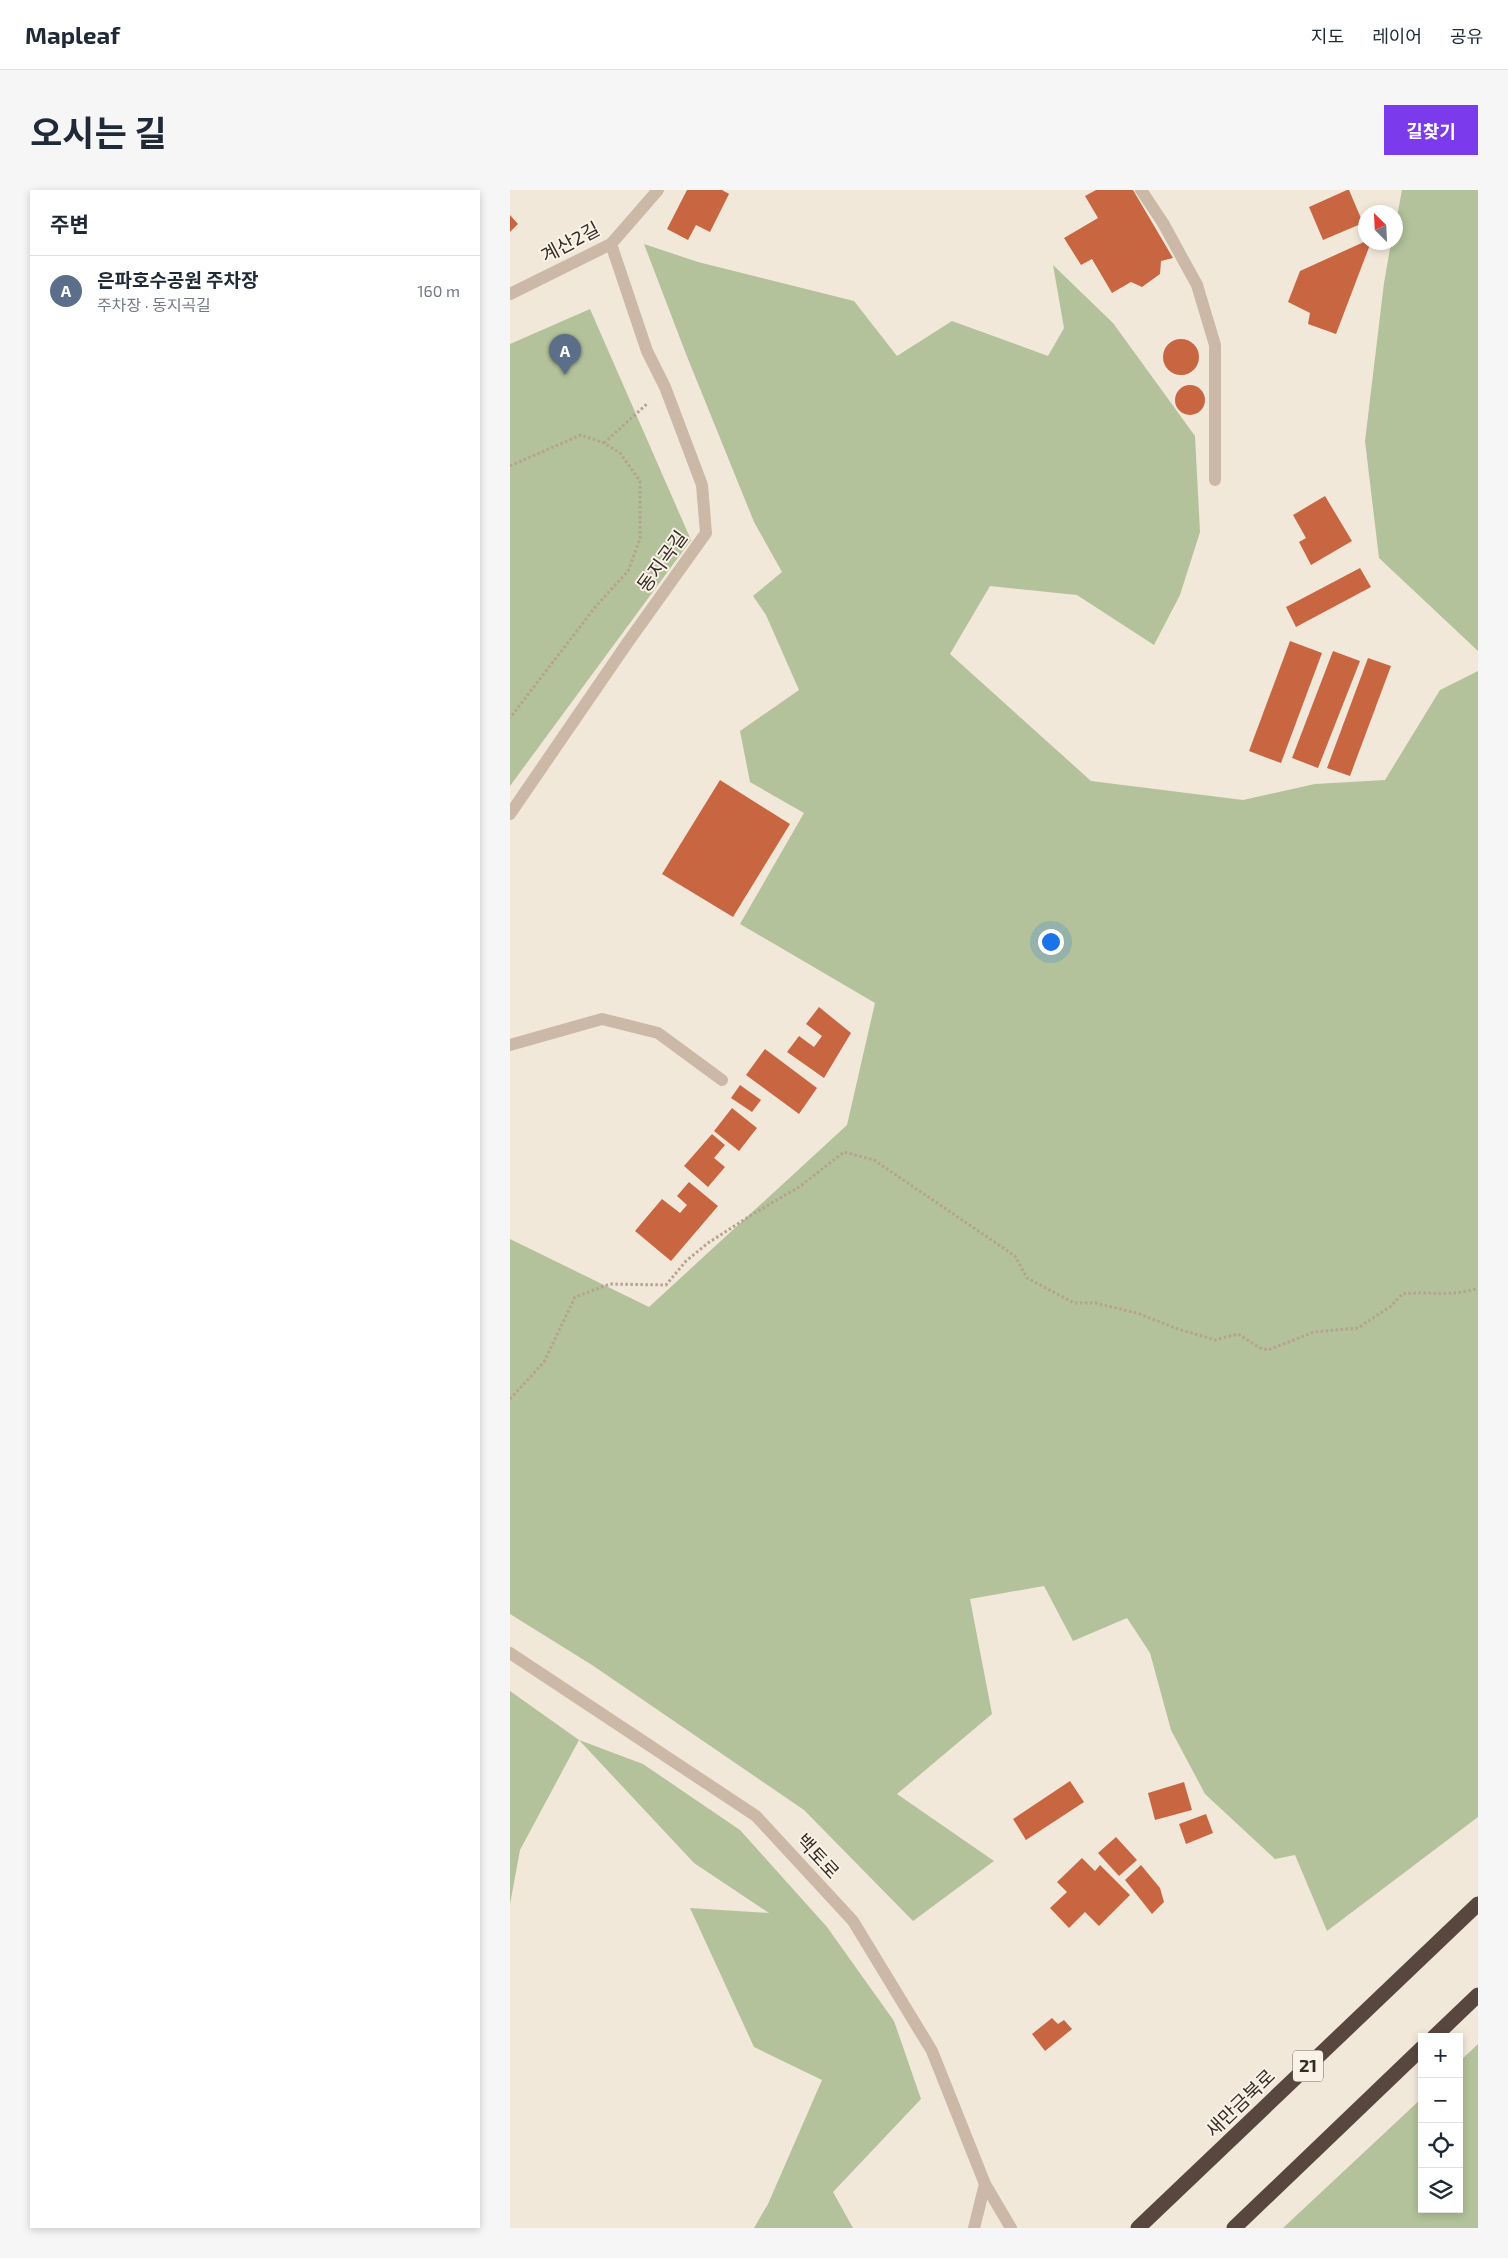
<!DOCTYPE html>
<html lang="ko">
<head>
<meta charset="utf-8">
<style>
	body { margin:0; font-family:"Exo 2","Noto Sans KR",sans-serif; background:#f6f6f7; color:#1f2937 }
	.controls { position:absolute; right:15px; bottom:15px; display:grid; overflow:hidden; border-radius:0px; box-shadow:0 2px 8px #0003 }
	.controls button { width:45px; height:45px; display:grid; place-items:center; padding:0; border:0; border-bottom:1px solid #e0e1e3; background:#fff; color:#1f2937; font:25px sans-serif }
	.compass { position:absolute; left:848px; top:15px; width:45px; height:45px; border-radius:50%; background:#fff; box-shadow:0 2px 8px #0003; rotate:336deg }
	.you { position:absolute; left:540px; top:751px; width:18px; height:18px; margin:-12px; border:4px solid #fff; border-radius:50%; background:#1a73e8; box-shadow:0 0 0 8px #1a73e833 }
	.badge { display:grid; place-items:center; width:32px; height:32px; border-radius:50%; background:#7c3aed; color:#fff; font-size:16px; font-weight:700 }
	.pin { position:absolute; translate:-50% -41px; filter:drop-shadow(0 1px 2px #0008) }
	.pin::after { content:''; position:absolute; top:26px; width:18px; height:15px; background:inherit; clip-path:polygon(0 0,100% 0,50% 100%) }
	.list { margin:0; padding:0; list-style:none }
	h2 { display:flex; justify-content:space-between; align-items:center; height:65px; margin:0; padding:0 20px; font-size:21px }
	h2 small { font-size:16px; font-weight:400; color:#747a83 }
	.list li { display:grid; grid-template-columns:32px 1fr auto; gap:15px; align-items:center; box-sizing:border-box; height:70px; padding:0 20px; border-top:1px solid #e0e1e3 }
	.list b { display:block; font-size:19px; white-space:nowrap }
	.list p { margin:0; font-size:16px; white-space:nowrap; color:#747a83 }
	.list em { font-size:16px; font-style:normal; color:#747a83 }
	.icon { flex:none; width:28px; height:28px; fill:none; stroke:currentColor; stroke-width:2; stroke-linecap:round; stroke-linejoin:round }
	.map { position:relative; flex:none; width:968px; height:2038px; overflow:hidden; border-radius:0px }
	header { display:flex; align-items:center; gap:30px; box-sizing:border-box; height:70px; padding:0 25px; background:#fff; border-bottom:1px solid #e0e1e3 }
	header strong { font-size:24px }
	nav { display:flex; gap:28px; margin-inline-start:auto; font-size:18px }
	.intro { display:flex; align-items:center; justify-content:space-between; box-sizing:border-box; height:120px; padding:0 30px }
	h1 { margin:0; font-size:35px }
	.button { padding:12px 22px; border-radius:0px; background:#7c3aed; color:#fff; font-size:18px; font-weight:700 }
	main { display:flex; gap:30px; padding:0 30px }
	aside { flex:1; background:#fff; border-radius:0px; box-shadow:0 2px 8px #0003 }
	.map>svg:first-child { display:block }
</style>
</head>
<body>
<header>
<strong>Mapleaf</strong>
<nav><a>지도</a><a>레이어</a><a>공유</a></nav>
</header>
<div class="intro"><h1>오시는 길</h1><a class="button">길찾기</a></div>
<main>
<aside>
<h2>주변<small></small></h2>
<ul class="list">
<li><span class="badge" style="background:#5c6f8a">A</span><div><b>은파호수공원 주차장</b><p>주차장 · 동지곡길</p></div><em>160 m</em></li>
</ul>
</aside>
<div class="map">
<svg width="968" height="2038" viewBox="0 0 968 2038">
	<rect width="100%" height="100%" fill="#f2e8da"/>
	<!-- green -->
	<g fill="#b3c29a">
		<path d="M892,0H968V461L869,368L855,251L874,93L881,53L886,52V32Z"/>
		<path d="M134,54L188,72L344,111L387,166L442,131L538,166L554,138L543,75L603,133L685,246L690,342L670,405L644,455L567,405L480,396L440,464L581,591L733,610L805,594L875,590L930,500L968,481V1627L817,1741L785,1665L765,1669L695,1604L661,1540L640,1463L617,1428L563,1451L534,1396L460,1409L482,1524L387,1604L484,1671L403,1731L294,1620L82,1475L0,1424V1049L139,1117L337,935L365,813L230,734L294,623L240,592L230,541L289,500L256,425L243,406L272,382L244,332L176,164Z"/>
		<path d="M80,119L181,350L0,596V154Z"/>
		<path d="M0,1501L69,1550L133,1574L230,1640L317,1737L384,1831L411,1909L323,2002L343,2038H244L258,2014L312,1890L244,1857L180,1718L259,1723L184,1673L69,1550L10,1660L0,1714Z"/>
		<path d="M968,1854V2038H773L912,1908V2019H949V1872Z"/>
	</g>
	<!-- building -->
	<g fill="#c96642">
		<path d="M177,0H212L219,4L200,42L186,35L178,50L157,39Z"/>
		<path d="M586,0H623L663,68L651,71L650,84L632,97L621,92L602,103L582,69L571,75L554,48L588,28L575,6Z"/>
		<path d="M837,0H839L853,33L813,50L799,17Z"/>
		<path d="M0,25L8,34L0,42Z"/>
		<path d="M856,51V52H861L826,144L798,134L800,123L778,112L790,81Z"/>
		<circle cx="671" cy="167" r="18"/>
		<circle cx="680" cy="210" r="15"/>
		<path d="M815,306L842,351L801,375L789,352L796,348L783,325Z"/>
		<path d="M850,378L861,397L786,437L776,417Z"/>
		<path d="M780,451L812,463L771,573L739,561Z"/>
		<path d="M823,461L850,471L808,578L782,568Z"/>
		<path d="M858,468L881,476L840,586L817,578Z"/>
		<path d="M210,590L280,634L223,727L152,684Z"/>
		<path d="M309,817L341,843L314,888L277,862L289,846L304,857L312,846L296,834Z"/>
		<path d="M255,859L307,898L289,924L236,885Z"/>
		<path d="M230,895L251,910L242,922L221,908Z"/>
		<path d="M222,918L247,938L229,961L204,941Z"/>
		<path d="M202,944L215,955L204,968L215,977L198,997L174,976Z"/>
		<path d="M179,992L208,1016L161,1071L125,1041L152,1009L170,1023L177,1015L167,1006Z"/>
		<path d="M560,1591L574,1612L516,1650L503,1629Z"/>
		<path d="M674,1592L682,1620L645,1630L638,1603Z"/>
		<path d="M696,1624L703,1643L676,1654L669,1634Z"/>
		<path d="M606,1647L627,1670L609,1686L588,1663Z"/>
		<path d="M572,1668L585,1681L590,1675L620,1705L589,1736L575,1722L559,1738L540,1718L557,1702L547,1692Z"/>
		<path d="M631,1675L650,1698L654,1712L642,1724L615,1690Z"/>
		<path d="M542,1828L548,1834L554,1830L562,1839L535,1861L522,1844Z"/>
	</g>
	<g fill="none" stroke-linecap="round" stroke-linejoin="round">
		<!-- path -->
		<g stroke="#b6a290" stroke-width="3" stroke-dasharray="2.5 2.5" stroke-linecap="butt">
			<path d="M94,253L138,213"/>
			<path d="M0,276L71,245L94,253L110,263L130,291V349L118,381L86,416L0,528"/>
			<path d="M0,1209L34,1172L65,1107L100,1094L156,1095L176,1071L198,1053L243,1024L289,997L334,962L364,970L505,1066L517,1088L564,1113H585L627,1123L668,1139L705,1150L728,1144L750,1158L758,1160L804,1142L848,1138L881,1116L892,1104C917,1101 945,1107 968,1098"/>
		</g>
		<!-- minor -->
		<g stroke="#cbb8a6" stroke-width="12">
			<path d="M631,0L653,33L687,95L705,155V290"/>
			<path d="M0,104L101,54L148,0"/>
			<path d="M0,624L118,452L196,343L192,295L155,197L137,161L101,54"/>
			<path d="M0,855L92,829L148,843L212,890"/>
			<path d="M0,1463L246,1626L343,1731L422,1861L475,1994L501,2038"/>
			<path d="M464,2038L475,1994"/>
		</g>
		<!-- highway -->
		<g stroke="#58473e" stroke-width="15">
			<path d="M924,1847L968,1805"/>
			<path d="M628,2038L968,1714"/>
			<path d="M724,2038L912,1858"/>
		</g>
	</g>
	<g text-anchor="middle" stroke-width="4" stroke-linejoin="round" paint-order="stroke">
		<!-- shield labels -->
		<rect fill="#faf2e7" stroke="#716761" stroke-width="1" x="783" y="1860.5" width="30" height="31" rx="4"/>
		<g font-size="18" font-weight="bold" fill="#362c27">
			<text x="798" y="1882">21</text>
		</g>
		<!-- street labels -->
		<g font-size="19" fill="#362c27" stroke="#faf2e7">
			<text transform="translate(60 52) rotate(-28)" y="7">계산2길</text>
			<text transform="translate(152 371) rotate(-54)" y="7">동지곡길</text>
			<text transform="translate(308 1666) rotate(47)" y="7">백토로</text>
			<text transform="translate(730 1913) rotate(-44)" y="7">새만금북로</text>
		</g>
	</g>
</svg>
<div class="controls">
<button>+</button>
<button>−</button>
<button><svg class="icon" aria-label="locate" viewBox="0 0 24 24"><circle cx="12" cy="12" r="6"/><path d="M12 2v4M12 18v4M2 12h4M18 12h4"/></svg></button>
<button><svg class="icon" aria-label="layers" viewBox="0 0 24 24"><path d="M12 4l9 5-9 5-9-5zM3 14l9 5 9-5"/></svg></button>
</div>
<svg class="compass" viewBox="-18 -18 36 36"><path d="M0-13l5 13h-10z" fill="#e53935"/><path d="M0 13l5-13h-10z" fill="#747a83"/></svg>
<div class="you"></div>
<div class="pin badge" style="left:55px;top:185px;background:#5c6f8a">A</div>
</div>
</main>
</body>
</html>
